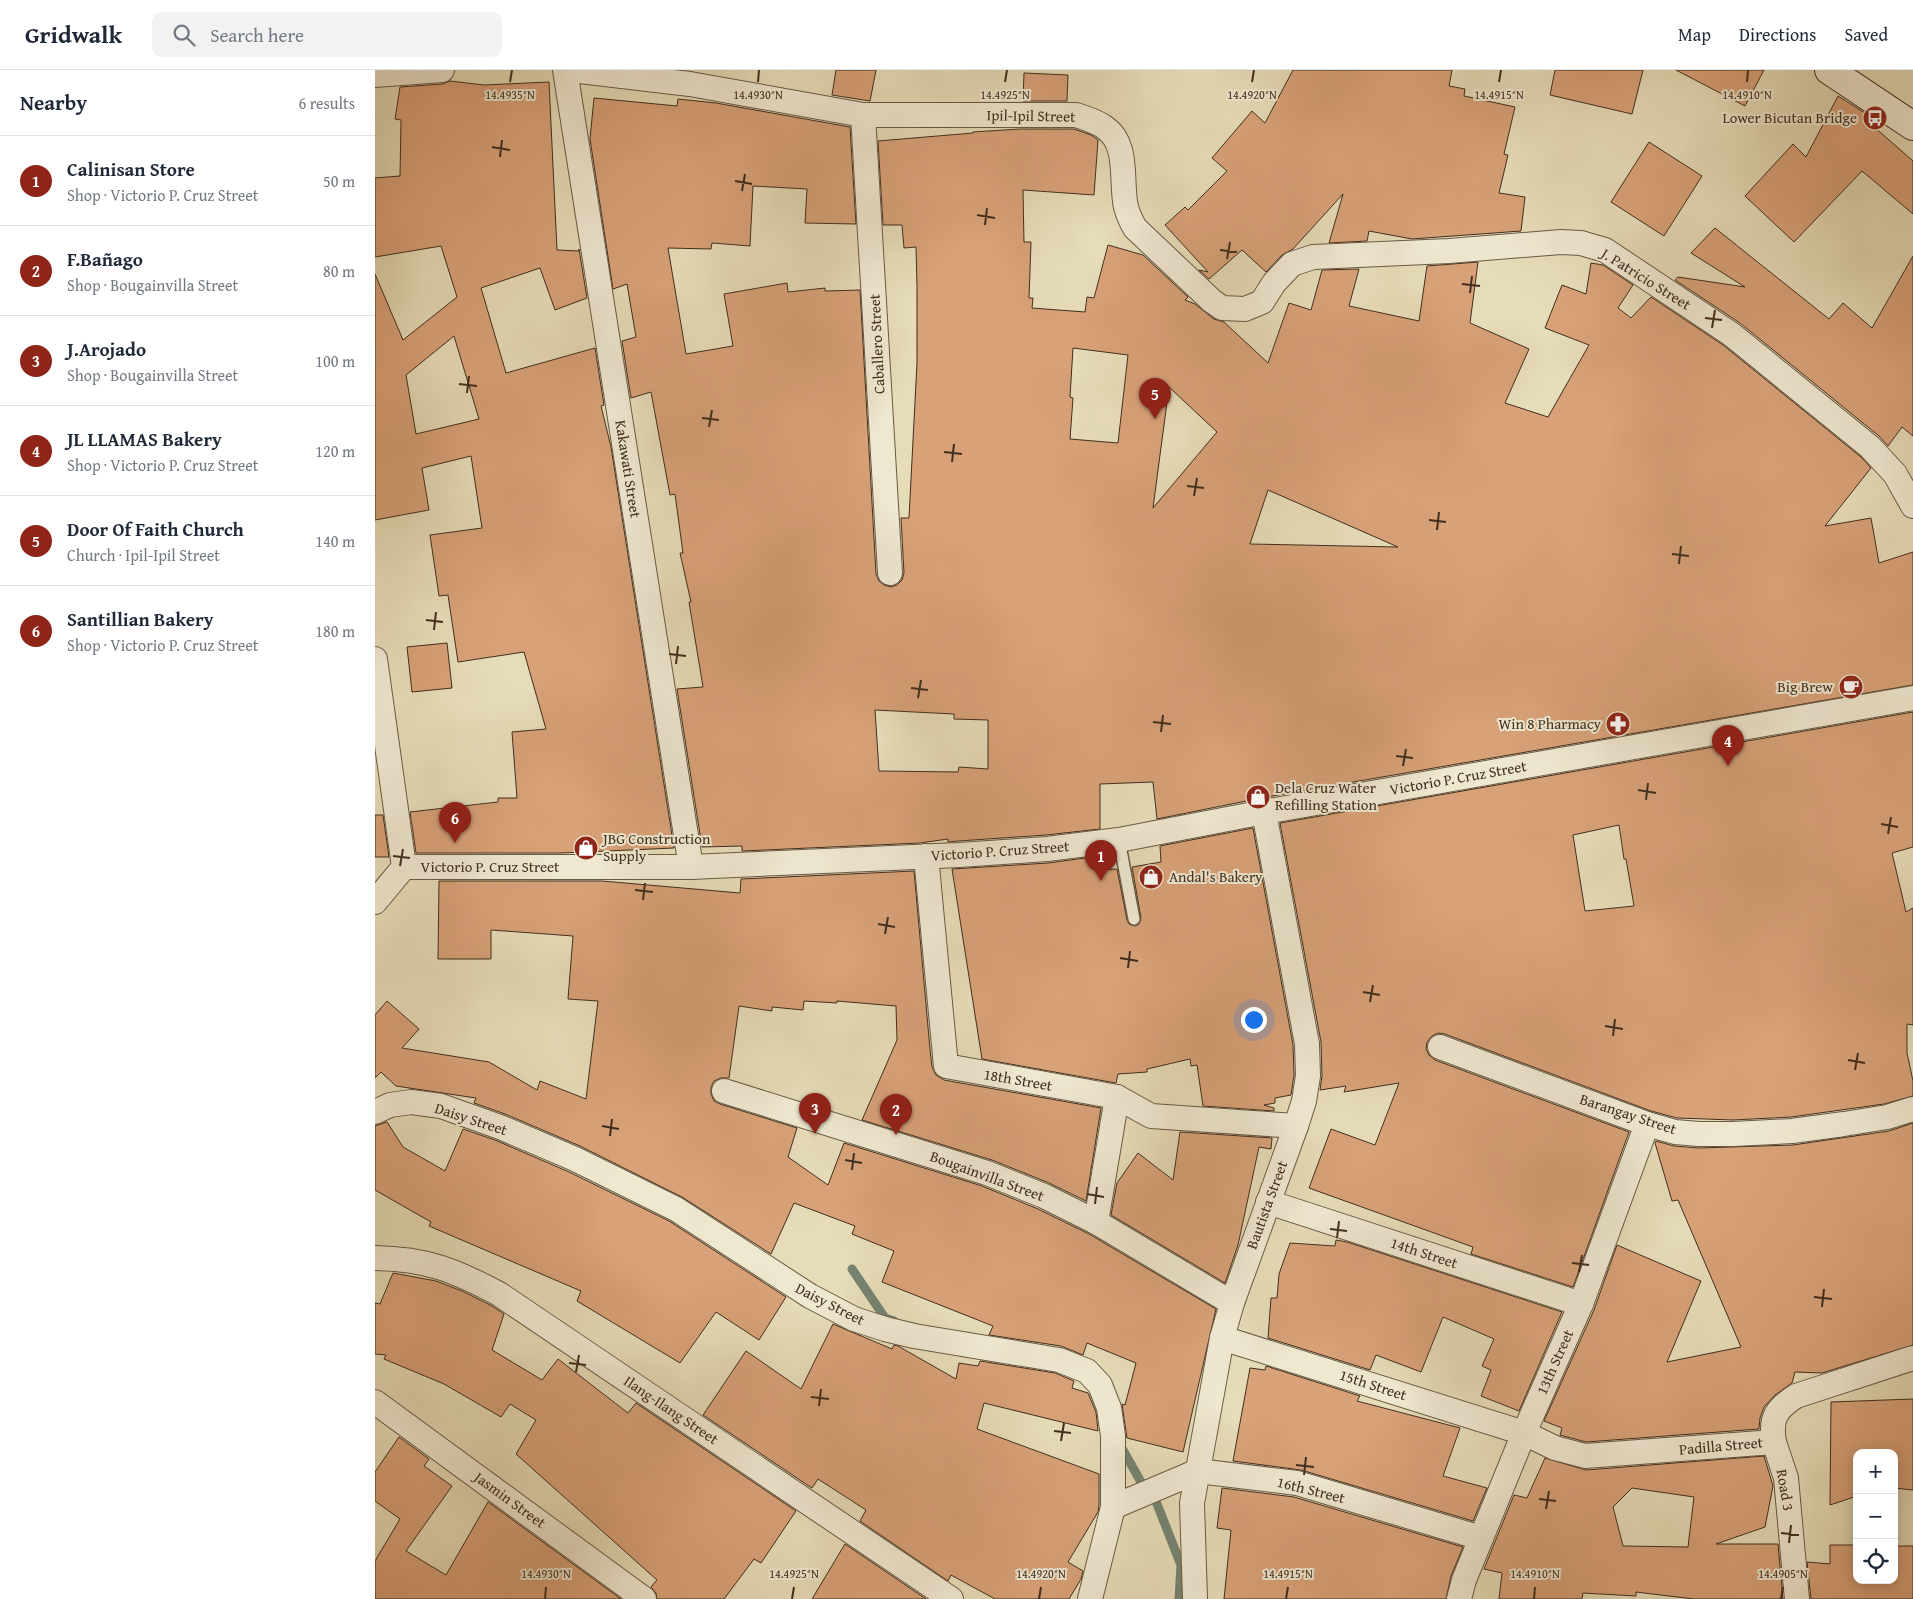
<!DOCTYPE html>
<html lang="en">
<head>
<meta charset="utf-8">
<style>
	body { margin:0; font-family:"Gentium Book Plus",serif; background:#f2f2f3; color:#1f2937 }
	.controls { position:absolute; right:15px; bottom:15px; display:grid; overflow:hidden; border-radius:10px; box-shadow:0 2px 12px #0003 }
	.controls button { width:45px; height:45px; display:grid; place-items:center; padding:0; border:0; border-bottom:1px solid #e0e1e3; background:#fff; color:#1f2937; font:25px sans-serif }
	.you { position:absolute; left:878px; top:949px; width:18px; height:18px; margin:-12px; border:4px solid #fff; border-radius:50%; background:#1a73e8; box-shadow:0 0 0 8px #1a73e833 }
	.badge { display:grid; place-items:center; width:32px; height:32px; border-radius:50%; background:#8f2418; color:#fff; font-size:16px; font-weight:700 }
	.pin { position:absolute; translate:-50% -41px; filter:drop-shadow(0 1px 2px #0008) }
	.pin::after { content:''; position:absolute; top:26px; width:18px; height:15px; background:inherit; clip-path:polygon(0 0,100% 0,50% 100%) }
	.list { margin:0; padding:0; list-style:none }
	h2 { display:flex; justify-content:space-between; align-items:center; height:65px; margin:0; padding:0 20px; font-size:21px }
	h2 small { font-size:16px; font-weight:400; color:#747a83 }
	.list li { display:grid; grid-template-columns:32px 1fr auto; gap:15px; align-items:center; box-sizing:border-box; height:90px; padding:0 20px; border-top:1px solid #e0e1e3 }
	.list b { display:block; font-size:19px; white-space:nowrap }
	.list p { margin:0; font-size:16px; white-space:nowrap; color:#747a83 }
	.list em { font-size:16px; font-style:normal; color:#747a83 }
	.icon { flex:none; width:28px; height:28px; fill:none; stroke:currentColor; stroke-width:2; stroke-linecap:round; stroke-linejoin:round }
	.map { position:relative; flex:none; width:1538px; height:1529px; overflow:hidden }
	header { display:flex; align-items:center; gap:30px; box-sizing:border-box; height:70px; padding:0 25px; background:#fff; border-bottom:1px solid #e0e1e3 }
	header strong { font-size:24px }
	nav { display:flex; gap:28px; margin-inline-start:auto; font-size:18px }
	.search { width:350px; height:45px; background:#f2f2f3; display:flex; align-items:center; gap:12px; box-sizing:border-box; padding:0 18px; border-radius:10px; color:#747a83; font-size:19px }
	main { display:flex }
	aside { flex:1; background:#fff }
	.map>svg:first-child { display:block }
</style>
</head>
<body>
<header>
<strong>Gridwalk</strong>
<div class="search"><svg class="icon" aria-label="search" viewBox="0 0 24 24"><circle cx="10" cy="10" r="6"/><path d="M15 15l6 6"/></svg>Search here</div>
<nav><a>Map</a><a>Directions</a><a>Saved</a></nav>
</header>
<main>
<aside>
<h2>Nearby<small>6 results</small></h2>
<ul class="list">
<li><span class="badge">1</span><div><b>Calinisan Store</b><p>Shop · Victorio P. Cruz Street</p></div><em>50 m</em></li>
<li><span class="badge">2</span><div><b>F.Bañago</b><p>Shop · Bougainvilla Street</p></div><em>80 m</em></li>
<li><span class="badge">3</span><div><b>J.Arojado</b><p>Shop · Bougainvilla Street</p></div><em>100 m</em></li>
<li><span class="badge">4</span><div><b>JL LLAMAS Bakery</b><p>Shop · Victorio P. Cruz Street</p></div><em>120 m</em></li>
<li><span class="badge">5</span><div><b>Door Of Faith Church</b><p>Church · Ipil-Ipil Street</p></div><em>140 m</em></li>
<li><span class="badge">6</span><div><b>Santillian Bakery</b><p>Shop · Victorio P. Cruz Street</p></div><em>180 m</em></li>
</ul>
</aside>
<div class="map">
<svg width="1538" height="1529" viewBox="0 0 1538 1529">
	<rect width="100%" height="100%" fill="#e6dcb8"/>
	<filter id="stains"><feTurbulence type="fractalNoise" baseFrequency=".004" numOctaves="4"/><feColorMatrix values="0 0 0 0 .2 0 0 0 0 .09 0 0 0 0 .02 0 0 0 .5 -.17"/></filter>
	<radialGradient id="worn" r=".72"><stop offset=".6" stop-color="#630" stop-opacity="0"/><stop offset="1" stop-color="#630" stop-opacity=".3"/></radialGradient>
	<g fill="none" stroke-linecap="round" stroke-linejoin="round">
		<!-- stream -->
		<g stroke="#758372" stroke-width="9">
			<path d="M477,1199L510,1248L519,1251"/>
			<path d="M744,1373L766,1412"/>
			<path d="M782,1434L806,1495L804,1529"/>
		</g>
	</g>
	<!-- building -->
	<g fill="#d8a178" stroke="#412e1d" fill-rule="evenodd">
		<path d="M461,0H501L495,31L457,25Z"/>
		<path d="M918,0H1077L1074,16L1090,19L1089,26L1140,37L1129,84L1133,85L1124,123L1150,127L1146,161L1037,169L994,161L992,171L954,173L968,124L918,179L907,185L891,202L867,180L834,209L824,200L833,202L790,155L810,137L813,140L852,101L837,88L877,41L890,53Z"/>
		<path d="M1180,0H1268L1257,44L1175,25Z"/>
		<path d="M1301,0H1389L1370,36Z"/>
		<path d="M649,3L693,5L692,31H648Z"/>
		<path d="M75,11L109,15L174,12L182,180L204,181V179L212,228L180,240L165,198L106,218L131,303L220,278L229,335L226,336L236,377L299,778L187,783H41L35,742L123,732V728H142L137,662L171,659L149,582L83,592L73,525L64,526L55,465L107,458L96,386L47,398L54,440L0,450V204L28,270L82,227L66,176L0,187V108L25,106L26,50L20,49L25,17L68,14ZM79,266L104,349L41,364L31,305Z"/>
		<path d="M1463,26L1501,50L1498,56L1538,91V144L1487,101L1419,172L1370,126L1418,74L1431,87Z"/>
		<path d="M219,28L302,36L303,29L341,33L475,57L481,154L430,153L432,119L378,116L375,176L337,173L336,179L293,178L311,284L358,276L349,224L412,213L413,222L450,218V221L485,220L501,504L504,511L509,515L516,517L522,515L527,510L529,503L526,448H534L542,293V216L541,177L529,178L527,155H508L503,71L598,63V62L645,59H699L716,65L723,70L719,125L648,120L649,172H656L654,228H658L657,238L710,242L712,227L719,228L733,175L768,185L813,227L810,230L820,234L839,249L849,252L893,293L914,233L936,240L947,200L984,199L974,236L1044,251L1052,196L1103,192L1095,253L1154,279L1130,333L1173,347L1214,275L1170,258L1187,215L1211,224L1216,193L1228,195L1258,215L1243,238L1256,248L1276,227L1348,275L1486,387L1496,398L1450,456L1496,448L1504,493L1538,482V615L886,728L782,749L778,712L725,714V759L671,765L583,771L573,772V769L545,773L367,781V776L327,777L302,619L328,617L314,532H316L305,483H308L300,424L295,425L276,322L256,328L247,271L261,267L252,214L238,219L215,69ZM698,278L753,285L743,373L695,369L698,328L695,327ZM794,317L842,362L778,438ZM893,420L1023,477L875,474ZM500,640L579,644V649L613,650V699L584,697L583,702L504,701Z"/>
		<path d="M1274,72L1327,106L1289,166L1236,132Z"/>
		<path d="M1340,158L1454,249L1468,233L1497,258L1538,186V366L1527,357L1513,376L1504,366L1365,253L1300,210L1303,207L1370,217L1316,183Z"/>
		<path d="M72,573L77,618L37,622L32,577Z"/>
		<path d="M1538,642V777L1517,783L1531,842L1538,838V955L1532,954V983L1538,1011V1026L1509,1034L1416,1047L1358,1050L1302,1048L1276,1041L1070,964L1063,963L1057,966L1052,972L1051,979L1054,985L1060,990L1254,1062L1198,1217L1096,1184L1098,1177L934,1118L956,1059L1000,1075L1024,1013L969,1022L971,1016L945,1020L947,1006L946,972L905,753ZM1244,755L1249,789H1251L1259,836L1210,841L1198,765Z"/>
		<path d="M0,745H8L14,787H0Z"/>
		<path d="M878,758L918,975L919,1005L916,1025L900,1028V1033L889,1035L899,1038V1041L828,1036L822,995L816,996L815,989L772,999V1002L743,1004L741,1013L607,989L577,799L673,793L725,786V800L742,799L752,850L754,854L760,856L764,854L766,848L757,797L786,792L785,776Z"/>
		<path d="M539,801L555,979L557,997L561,1005L569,1010L726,1038L711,1131L674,1113L617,1090L487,1050L522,970L521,936L462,931V933L429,931L428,940L397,937V941L364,936L354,1008H346L339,1011L336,1017V1024L339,1031L345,1034L422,1058L413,1087L453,1115L469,1073L607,1116L663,1139L714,1164L841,1239L808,1382L752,1368L747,1334L750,1335L761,1293L712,1273L708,1285L686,1276L614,1265L618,1256L507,1212L519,1181L477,1164L480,1156L419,1133L396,1184L307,1127L205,1076L130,1044L99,1033L101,1028L21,1016L6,1002L0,1008V945L12,931L44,959L27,978L114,992L162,1020L165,1011L211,1029L223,931L193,929L198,866L116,860V889H63L64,811H227L365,823L366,809Z"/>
		<path d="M12,1052L28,1077L70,1101L88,1059L120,1070L194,1102L294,1151L411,1227L384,1270L341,1242L305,1293L202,1231L206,1221L54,1156L56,1152L0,1120V1056Z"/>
		<path d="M1538,1053V1275L1447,1303L1420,1302L1417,1313L1400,1325L1389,1337L1385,1348L1384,1359L1211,1372L1185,1365L1187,1358L1169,1351L1219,1240L1242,1175L1326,1211L1292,1292L1366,1277L1303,1130L1297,1131L1280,1073L1281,1071L1299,1076L1324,1078L1418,1075L1514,1061Z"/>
		<path d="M805,1062L897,1068L896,1079L884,1077L863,1175L850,1213L736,1145L742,1113L763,1083L798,1110Z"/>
		<path d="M961,1170L972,1172L1187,1242L1144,1341L1106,1326L1116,1300L1107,1296L1119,1269L1068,1247L1046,1302L1001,1285L995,1300L893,1268L896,1228H902L904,1204L915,1173L960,1176Z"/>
		<path d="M18,1203L61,1211L87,1221L117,1236L129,1244L117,1280L167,1310L183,1289L253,1343L261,1333L421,1441L386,1493L379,1489L349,1529H282L281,1523L276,1517L282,1510L141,1384L161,1350L135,1334L126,1347L69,1314L9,1289L11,1285L0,1284V1233L5,1234Z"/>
		<path d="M458,1254L517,1279L519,1275L523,1276L581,1309L584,1293L603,1296L605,1291L680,1303L699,1311L697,1318L713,1323L721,1342L723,1361L609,1333L602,1359L724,1404V1435L723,1442L693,1492L708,1501L706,1509L694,1529H620L576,1505L573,1511L485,1451L491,1440L443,1409L437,1418L328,1345L371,1281L426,1319Z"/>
		<path d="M891,1296L985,1326L982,1331L1085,1358L1068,1406L1112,1418L1098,1451L926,1400L858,1391L875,1298L890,1300Z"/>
		<path d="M1538,1329V1420L1519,1418V1383H1482V1426L1455,1435L1456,1332Z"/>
		<path d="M24,1367L54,1389L49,1396L77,1416L31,1481L71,1505L113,1432L246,1529H0V1491L25,1449L0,1431V1402Z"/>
		<path d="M1389,1386L1398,1416L1390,1457L1341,1474H1403L1408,1529H1319L1261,1522V1526L1208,1523L1207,1529H1124L1127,1503L1109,1499L1139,1425L1152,1428L1170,1388L1211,1400ZM1257,1418L1319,1427L1313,1477L1248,1476L1238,1437Z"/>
		<path d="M847,1418L919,1427L1088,1477L1076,1506L1071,1529H849L856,1460L842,1458Z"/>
		<path d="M470,1474L551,1529H437Z"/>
		<path d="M1455,1475H1482V1510H1519V1476H1538V1529H1436L1432,1492L1455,1494Z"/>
	</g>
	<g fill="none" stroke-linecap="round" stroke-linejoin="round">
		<defs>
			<path id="service" d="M744,770L759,849"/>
			<g id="minor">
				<path d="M190,0L316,797"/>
				<path d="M196,0L315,14L488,45H701C710,48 721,51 729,57C755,74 745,111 751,137C753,145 756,151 760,158L837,231L847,238L870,239L887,232L899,213L917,194L938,187L1074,181L1186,172L1206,173L1230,180L1356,264L1495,377L1520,404L1538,436"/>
				<path d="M0,5L67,0"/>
				<path d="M488,45L515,503"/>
				<path d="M0,589L29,797L0,832"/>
				<path d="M551,786L571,996L742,1027L776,1046L921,1056"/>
				<path d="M29,797H316L584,785L672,779L744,770L889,742L1538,628"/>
				<path d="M1065,977L1272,1054L1300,1062L1324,1064H1358L1417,1061L1469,1054L1512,1047L1538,1039"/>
				<path d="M349,1021L612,1103L669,1126L721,1152L857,1233"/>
				<path d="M0,1042L15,1035L36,1032L66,1036L125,1057L200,1089L301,1139L435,1226L479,1249L510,1259L539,1266L684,1290L712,1301L725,1315L734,1338L738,1366V1437L715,1529"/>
				<path d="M893,1132L1206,1234"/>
				<path d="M721,1152L742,1027"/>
				<path d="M0,1188C52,1189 79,1200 124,1224L576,1529"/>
				<path d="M847,1268L1149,1363L1180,1378L1210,1386L1399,1372C1395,1348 1401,1339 1421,1326L1538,1288"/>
				<path d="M0,1332L269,1529"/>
				<path d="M1399,1372L1411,1408L1422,1529"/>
				<path d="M738,1437L823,1401L922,1413L1106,1468"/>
				<path d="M820,1529L817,1433L847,1268L857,1233L921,1056L929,1031L933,1006L932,974L889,742"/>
				<path d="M1084,1529L1089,1510L1149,1363L1206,1234L1272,1054"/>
			</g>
			<path id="secondary" d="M1454,0L1538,56"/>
		</defs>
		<!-- service casing -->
		<use href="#service" stroke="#6a5a44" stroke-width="14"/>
		<!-- minor casing -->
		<use href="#minor" stroke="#6a5a44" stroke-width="26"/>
		<!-- secondary casing -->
		<use href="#secondary" stroke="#412e1d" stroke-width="30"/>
		<!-- service -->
		<use href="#service" stroke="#efe8d1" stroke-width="11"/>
		<!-- minor -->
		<use href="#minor" stroke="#efe8d1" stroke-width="24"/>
		<!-- secondary -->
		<use href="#secondary" stroke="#efe8d1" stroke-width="28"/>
	</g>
	<!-- ticks -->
	<path fill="none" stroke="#412e1d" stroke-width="2" d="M135,12L137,0M383,12L384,0M630,12L632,0M877,12L879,0M1124,12L1126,0M1372,12L1373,0M117,77L135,80M125,87L127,70M360,111L377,114M367,121L370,104M602,145L620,148M610,155L612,138M845,180L862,182M852,189L855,172M1087,214L1105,216M1095,223L1097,206M1330,248L1347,250M1337,258L1340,240M84,314L102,316M92,323L94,306M327,348L344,350M334,357L337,340M569,382L587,384M577,392L579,374M812,416L829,418M819,426L822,408M1054,450L1071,452M1062,460L1064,442M1297,484L1314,486M1304,494L1306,476M51,550L68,552M59,560L61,542M294,584L311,586M301,594L303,576M536,618L553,620M543,628L546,610M778,652L796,654M786,662L788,645M1021,686L1038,688M1028,696L1031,679M1263,720L1281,723M1271,730L1273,713M1506,754L1523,757M1513,764L1516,747M18,786L35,788M25,796L28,779M260,820L278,822M268,830L270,813M503,854L520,857M510,864L513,847M745,888L763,891M753,898L755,881M988,922L1005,925M995,932L998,915M1230,956L1248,959M1238,966L1240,949M1473,990L1490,993M1480,1000L1483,983M227,1056L244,1059M235,1066L237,1049M470,1090L487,1093M477,1100L479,1083M712,1124L729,1127M720,1134L722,1117M955,1159L972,1161M962,1168L964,1151M1197,1193L1214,1195M1204,1202L1207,1185M1439,1227L1457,1229M1447,1237L1449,1219M194,1293L211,1295M201,1302L204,1285M436,1327L454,1329M444,1336L446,1319M679,1361L696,1363M686,1371L689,1353M921,1395L939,1397M929,1405L931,1387M1164,1429L1181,1431M1171,1439L1174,1421M1406,1463L1424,1465M1414,1473L1416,1455M170,1529L171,1517M417,1529L419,1517M664,1529L666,1517M911,1529L913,1517M1159,1529L1160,1517M1406,1529L1408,1517"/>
	<!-- icons -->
	<defs>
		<symbol id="bus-disc" viewBox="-11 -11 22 22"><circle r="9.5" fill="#8f2418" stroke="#efe8d1"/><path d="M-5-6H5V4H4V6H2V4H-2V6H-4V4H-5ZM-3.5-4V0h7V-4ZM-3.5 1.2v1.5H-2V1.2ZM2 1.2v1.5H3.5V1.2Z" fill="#fff"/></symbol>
		<symbol id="cafe-disc" viewBox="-11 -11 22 22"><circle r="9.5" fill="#8f2418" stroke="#efe8d1"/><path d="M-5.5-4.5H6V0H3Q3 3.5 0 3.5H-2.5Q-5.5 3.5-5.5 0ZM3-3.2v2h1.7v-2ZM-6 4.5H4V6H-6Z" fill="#fff"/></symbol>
		<symbol id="pharmacy-disc" viewBox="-11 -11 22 22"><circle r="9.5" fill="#8f2418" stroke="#efe8d1"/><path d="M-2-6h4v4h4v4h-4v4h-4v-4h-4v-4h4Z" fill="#fff"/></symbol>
		<symbol id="shop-disc" viewBox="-11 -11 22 22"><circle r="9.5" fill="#8f2418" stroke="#efe8d1"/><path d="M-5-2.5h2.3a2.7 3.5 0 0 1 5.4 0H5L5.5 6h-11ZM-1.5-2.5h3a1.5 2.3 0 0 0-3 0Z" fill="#fff"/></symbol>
	</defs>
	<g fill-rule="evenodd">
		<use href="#bus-disc" x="1486" y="34" width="28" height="28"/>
		<use href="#cafe-disc" x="1462" y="603" width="28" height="28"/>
		<use href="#pharmacy-disc" x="1229" y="640" width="28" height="28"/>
		<use href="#shop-disc" x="869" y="713" width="28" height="28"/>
		<use href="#shop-disc" x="197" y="764" width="28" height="28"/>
		<use href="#shop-disc" x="762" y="793" width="28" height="28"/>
	</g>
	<g text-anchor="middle" stroke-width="4" stroke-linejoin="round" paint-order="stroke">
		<!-- street labels -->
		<g font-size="15" fill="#412e1d" stroke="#efe8d1">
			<text transform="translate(656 46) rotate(1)" y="5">Ipil-Ipil Street</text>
			<text transform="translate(1271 209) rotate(32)" y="5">J. Patricio Street</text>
			<text transform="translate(502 274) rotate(-93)" y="5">Caballero Street</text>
			<text transform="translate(253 399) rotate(81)" y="5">Kakawati Street</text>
			<text transform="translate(1083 708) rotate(-10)" y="5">Victorio P. Cruz Street</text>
			<text transform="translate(625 781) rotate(-4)" y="5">Victorio P. Cruz Street</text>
			<text x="115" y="802">Victorio P. Cruz Street</text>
			<text transform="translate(643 1010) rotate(10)" y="5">18th Street</text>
			<text transform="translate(1253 1044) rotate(18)" y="5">Barangay Street</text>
			<text transform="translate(96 1049) rotate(18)" y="5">Daisy Street</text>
			<text transform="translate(612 1106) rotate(20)" y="5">Bougainvilla Street</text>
			<text transform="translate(892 1135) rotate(-70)" y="5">Bautista Street</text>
			<text transform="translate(1049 1183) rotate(18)" y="5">14th Street</text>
			<text transform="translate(455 1234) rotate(27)" y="5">Daisy Street</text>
			<text transform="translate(1180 1292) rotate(-66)" y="5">13th Street</text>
			<text transform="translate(998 1315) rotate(18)" y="5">15th Street</text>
			<text transform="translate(296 1340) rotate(34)" y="5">Ilang-Ilang Street</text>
			<text transform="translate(1346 1376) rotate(-5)" y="5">Padilla Street</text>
			<text transform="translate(936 1420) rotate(14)" y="5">16th Street</text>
			<text transform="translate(1410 1420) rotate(80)" y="5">Road 3</text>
			<text transform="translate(135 1430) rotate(36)" y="5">Jasmin Street</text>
		</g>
		<!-- poi labels -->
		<g font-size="15" fill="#412e1d" stroke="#efe8d1" text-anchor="end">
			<text x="1482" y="53">Lower Bicutan Bridge</text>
			<text x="1458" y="622">Big Brew</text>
			<text x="1226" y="659">Win 8 Pharmacy</text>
			<text x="900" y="723" text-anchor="start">Dela Cruz Water<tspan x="900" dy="17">Refilling Station</tspan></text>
			<text x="228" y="774" text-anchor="start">JBG Construction<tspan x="228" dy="17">Supply</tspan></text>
			<text x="794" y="812" text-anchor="start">Andal's Bakery</text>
		</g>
	</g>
	<g font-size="12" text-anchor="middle" fill="#412e1d" stroke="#efe8d1" stroke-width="4" stroke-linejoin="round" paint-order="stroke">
		<text x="135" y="29">14.4935°N</text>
		<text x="383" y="29">14.4930°N</text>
		<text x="630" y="29">14.4925°N</text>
		<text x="877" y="29">14.4920°N</text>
		<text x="1124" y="29">14.4915°N</text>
		<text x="1372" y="29">14.4910°N</text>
		<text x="171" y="1508">14.4930°N</text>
		<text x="419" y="1508">14.4925°N</text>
		<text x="666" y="1508">14.4920°N</text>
		<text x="913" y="1508">14.4915°N</text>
		<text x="1160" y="1508">14.4910°N</text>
		<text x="1408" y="1508">14.4905°N</text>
	</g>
	<rect width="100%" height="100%" filter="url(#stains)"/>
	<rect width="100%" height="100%" fill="url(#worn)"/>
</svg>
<div class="controls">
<button>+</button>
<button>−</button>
<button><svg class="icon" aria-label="locate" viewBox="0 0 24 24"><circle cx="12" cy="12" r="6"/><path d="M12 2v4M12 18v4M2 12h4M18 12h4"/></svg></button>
</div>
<div class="you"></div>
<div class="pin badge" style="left:726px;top:811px">1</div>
<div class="pin badge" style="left:521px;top:1065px">2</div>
<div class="pin badge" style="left:440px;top:1064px">3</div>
<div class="pin badge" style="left:1353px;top:696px">4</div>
<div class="pin badge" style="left:780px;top:349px">5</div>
<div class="pin badge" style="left:80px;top:773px">6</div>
</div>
</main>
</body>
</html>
